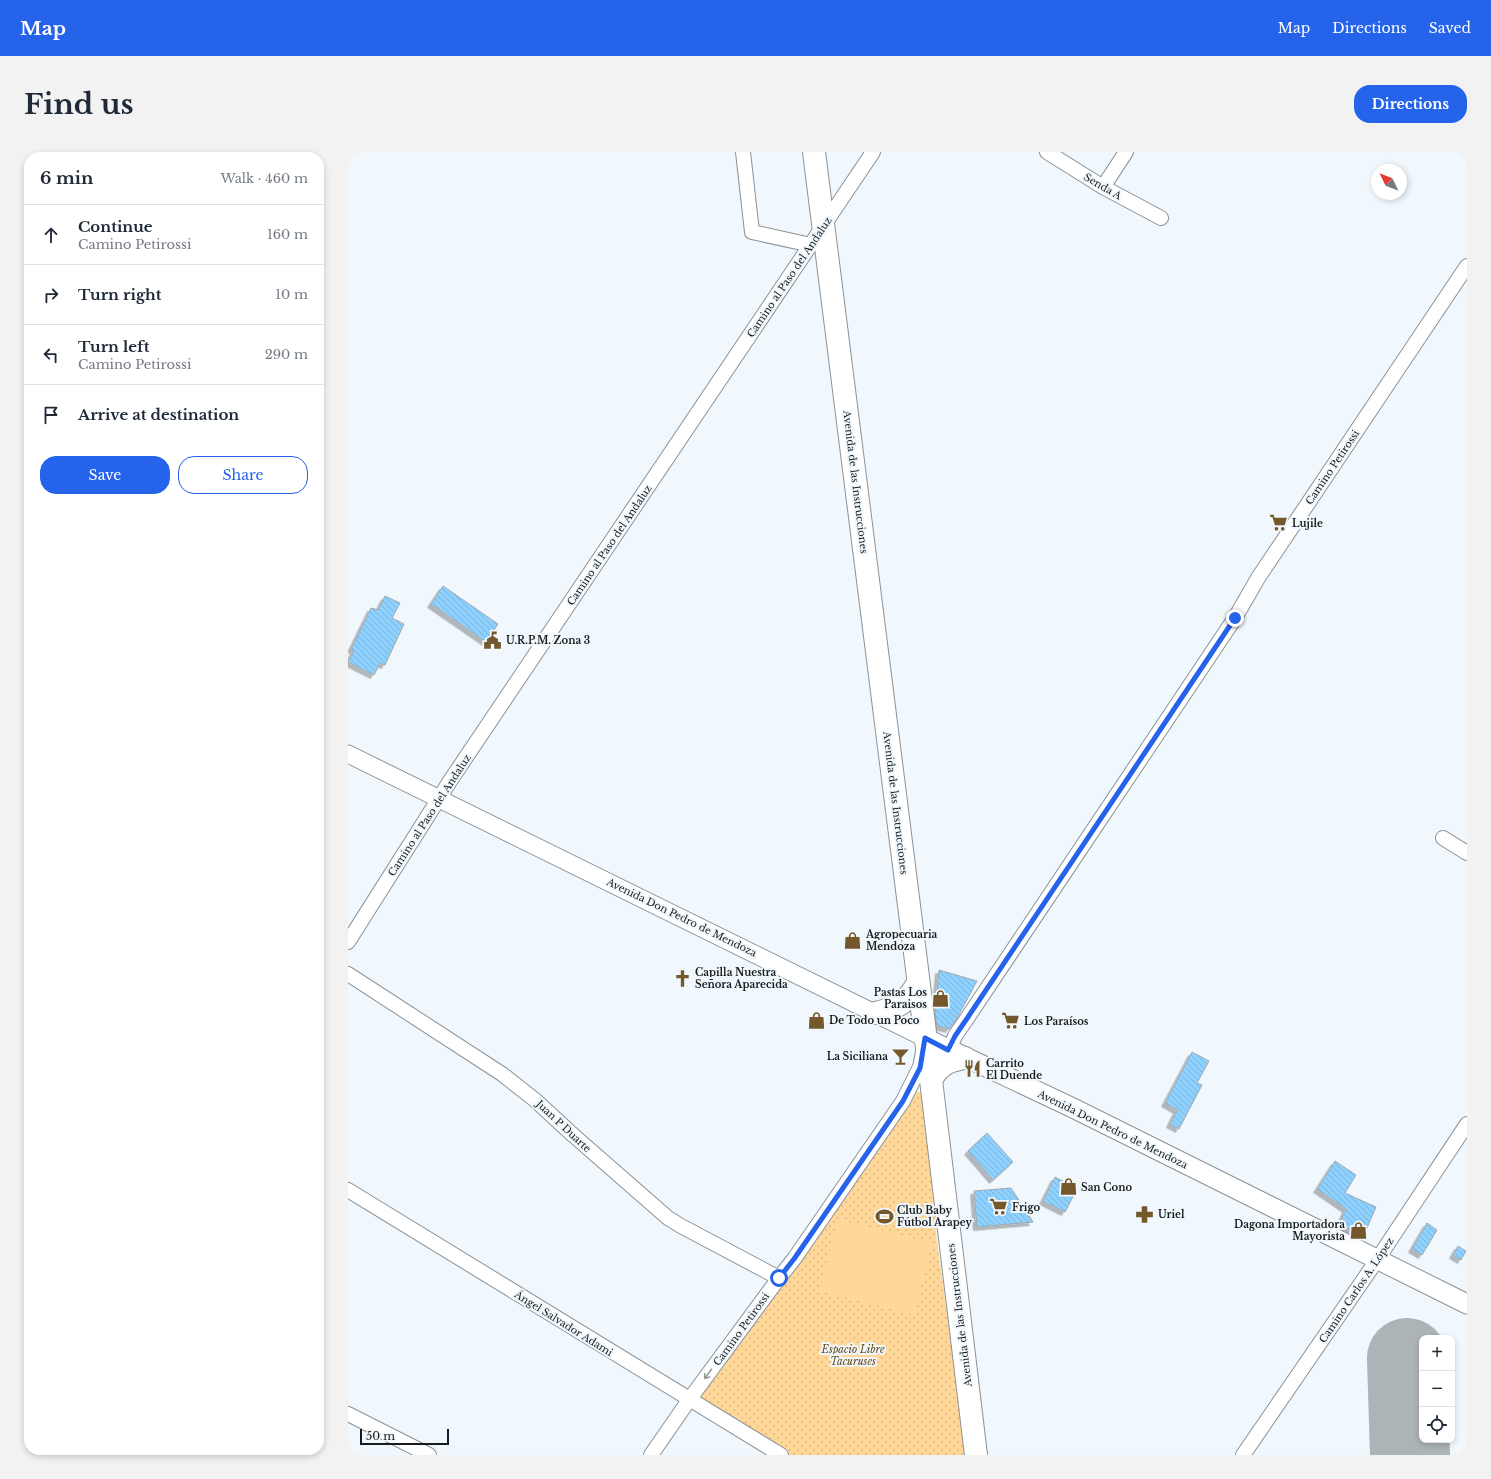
<!DOCTYPE html>
<html lang="en">
<head>
<meta charset="utf-8">
<style>
	body { margin:0; font-family:"Libre Baskerville",serif; background:#f2f2f3; color:#1f2937 }
	.controls { position:absolute; right:12px; bottom:12px; display:grid; overflow:hidden; border-radius:8px; box-shadow:0 2px 6px #0003 }
	.controls button { width:36px; height:36px; display:grid; place-items:center; padding:0; border:0; border-bottom:1px solid #e0e1e3; background:#fff; color:#1f2937; font:20px sans-serif }
	.compass { position:absolute; left:1023px; top:12px; width:36px; height:36px; border-radius:50%; background:#fff; box-shadow:0 2px 6px #0003; rotate:313deg }
	.scale { position:absolute; left:12px; bottom:10px; width:89px; box-sizing:border-box; padding-left:4px; border:2px solid #181b1c; border-top:0; font-size:11px; line-height:14px; white-space:nowrap; color:#181b1c; -webkit-text-stroke:3px #f0f8fd; paint-order:stroke }
	.stop { position:absolute; width:12px; height:12px; margin:-9px; border:3px solid #2563eb; border-radius:50%; background:#fff }
	.stop.end { background:#2563eb; border-color:#fff; box-shadow:0 1px 4px #0008 }
	.list { margin:0; padding:0; list-style:none }
	h2 { display:flex; justify-content:space-between; align-items:center; height:52px; margin:0; padding:0 16px; font-size:17px }
	h2 small { font-size:13px; font-weight:400; color:#747a83 }
	.list li { display:grid; grid-template-columns:26px 1fr auto; gap:12px; align-items:center; box-sizing:border-box; height:60px; padding:0 16px; border-top:1px solid #e0e1e3 }
	.list b { display:block; font-size:15px; white-space:nowrap }
	.list p { margin:0; font-size:13px; white-space:nowrap; color:#747a83 }
	.list em { font-size:13px; font-style:normal; color:#747a83 }
	.actions { display:flex; gap:8px; padding:12px 16px }
	.actions a { flex:1; padding:9px 0; border:1px solid #2563eb; border-radius:16px; text-align:center; font-size:14px; color:#2563eb }
	.actions .main { background:#2563eb; color:#fff }
	.icon { flex:none; width:22px; height:22px; fill:none; stroke:currentColor; stroke-width:2; stroke-linecap:round; stroke-linejoin:round }
	.map { position:relative; flex:none; width:1119px; height:1303px; overflow:hidden; border-radius:16px }
	header { display:flex; align-items:center; gap:24px; box-sizing:border-box; height:56px; padding:0 20px; background:#2563eb; color:#fff }
	header strong { font-size:19px }
	nav { display:flex; gap:22px; margin-inline-start:auto; font-size:14px }
	.intro { display:flex; align-items:center; justify-content:space-between; box-sizing:border-box; height:96px; padding:0 24px }
	h1 { margin:0; font-size:28px }
	.button { padding:10px 18px; border-radius:16px; background:#2563eb; color:#fff; font-size:14px; font-weight:700 }
	main { display:flex; gap:24px; padding:0 24px }
	aside { flex:1; background:#fff; border-radius:16px; box-shadow:0 2px 6px #0003 }
	.map>svg:first-child { display:block }
</style>
</head>
<body>
<header>
<strong>Map</strong>
<nav><a>Map</a><a>Directions</a><a>Saved</a></nav>
</header>
<div class="intro"><h1>Find us</h1><a class="button">Directions</a></div>
<main>
<aside>
<h2>6 min<small>Walk · 460 m</small></h2>
<ul class="list">
<li><svg class="icon" aria-label="ahead" viewBox="0 0 24 24"><path d="M12 20V5M6 11l6-6 6 6"/></svg><div><b>Continue</b><p>Camino Petirossi</p></div><em>160 m</em></li>
<li><svg class="icon" aria-label="right" viewBox="0 0 24 24"><path d="M7 20v-9h11M14 6l5 5-5 5"/></svg><div><b>Turn right</b></div><em>10 m</em></li>
<li><svg class="icon" aria-label="left" viewBox="0 0 24 24"><path d="M17 20v-9H6M10 6l-5 5 5 5"/></svg><div><b>Turn left</b><p>Camino Petirossi</p></div><em>290 m</em></li>
<li><svg class="icon" aria-label="arrive" viewBox="0 0 24 24"><path d="M6 21V4h12l-3 4 3 4H6"/></svg><div><b>Arrive at destination</b></div></li>
</ul>
<div class="actions"><a class="main">Save</a><a>Share</a></div>
</aside>
<div class="map">
<svg width="1119" height="1303" viewBox="0 0 1119 1303">
	<defs>
		<pattern id="park-dots" width="8" height="8" patternUnits="userSpaceOnUse"><rect width="8" height="8" fill="#ffd798"/><path d="M2 2h.1M6 6h.1" fill="none" stroke="#dab882" stroke-width="1.8" stroke-linecap="round"/></pattern>
		<pattern id="building-back-hatch" width="6" height="6" patternUnits="userSpaceOnUse"><rect width="6" height="6" fill="#8ed1fe"/><path d="M-1 5l2 2M0 0l6 6M5-1l2 2" fill="none" stroke="#7ab3d9"/></pattern>
		<filter id="shadow"><feDropShadow dx="-3.5" dy="3.5" stdDeviation="0" flood-color="#0004"/></filter>
	</defs>
	<rect width="100%" height="100%" fill="#f0f8fd"/>
	<!-- park -->
	<path fill="url(#park-dots)" d="M567,940H573L577,945L589,1090L619,1303H434L353,1249L354,1241Z"/>
	<!-- pitch -->
	<path fill="#ffd798" d="M490,1067L584,1091L566,1163L471,1139Z"/>
	<g fill="none" stroke-linecap="round" stroke-linejoin="round">
		<!-- runway -->
		<path stroke="#adb4b8" stroke-width="80" d="M1059,1206L1062,1303"/>
	</g>
	<!-- building -->
	<g fill="url(#building-back-hatch)" stroke="#a1a8ad" filter="url(#shadow)">
		<path d="M95,434L150,472L138,490L83,452Z"/>
		<path d="M37,444L52,451L44,466L56,472L37,513L32,511L26,523L0,510L6,498L3,497L23,456L30,458Z"/>
		<path d="M591,818L629,829L609,866L601,877L589,874L587,861Z"/>
		<path d="M844,900L861,909L849,931L854,933L831,977L822,972L829,958L817,951Z"/>
		<path d="M639,981L665,1010L645,1028L620,999Z"/>
		<path d="M987,1009L1008,1023L997,1041L1028,1055L1016,1083L991,1072L998,1057L969,1037Z"/>
		<path d="M707,1025L729,1037L717,1060L695,1049Z"/>
		<path d="M663,1036L685,1070L629,1075L626,1039Z"/>
		<path d="M1079,1071L1089,1078L1074,1103L1064,1097Z"/>
		<path d="M1110,1094L1118,1099L1113,1108L1105,1103Z"/>
	</g>
	<g fill="none" stroke-linecap="round" stroke-linejoin="round">
		<defs>
			<g id="minor">
				<path d="M395,0L404,80L463,93"/>
				<path d="M699,0L755,35L813,66"/>
				<path d="M755,35L778,0"/>
				<path d="M1095,686L1119,701"/>
				<path d="M0,790L102,629L525,0"/>
				<path d="M0,822L154,922L187,948L225,983L320,1066L333,1074L431,1126"/>
				<path d="M601,898L607,884L620,865L887,466L910,426L1119,114"/>
				<path d="M0,1038L433,1303"/>
				<path d="M0,1262L81,1303"/>
				<path d="M303,1303L341,1248L431,1126L446,1107L555,949L572,915L575,900"/>
				<path d="M895,1303L1029,1108L1119,972"/>
			</g>
			<path id="tertiary" d="M0,602L577,886"/>
			<path id="secondary" d="M577,886L725,956L1119,1152"/>
			<g id="primary">
				<path d="M466,0L583,928L628,1303"/>
				<path d="M528,861C552,855 558,851 570,831"/>
				<path d="M583,928C592,912 600,909 617,906"/>
			</g>
		</defs>
		<!-- minor casing -->
		<use href="#minor" stroke="#8b9297" stroke-width="16"/>
		<!-- tertiary casing -->
		<use href="#tertiary" stroke="#8b9297" stroke-width="19"/>
		<!-- secondary casing -->
		<use href="#secondary" stroke="#8b9297" stroke-width="21"/>
		<!-- primary casing -->
		<use href="#primary" stroke="#8b9297" stroke-width="24"/>
		<!-- minor -->
		<use href="#minor" stroke="#fff" stroke-width="14"/>
		<!-- tertiary -->
		<use href="#tertiary" stroke="#fff" stroke-width="17"/>
		<!-- secondary -->
		<use href="#secondary" stroke="#fff" stroke-width="19"/>
		<!-- primary -->
		<use href="#primary" stroke="#fff" stroke-width="22"/>
	</g>
	<!-- one-way arrows -->
	<defs><path id="oneway-shaft" d="M-6 0H5M1.5-3L5.5 0L1.5 3" fill="none" stroke-width="1.6" stroke-linecap="round" stroke-linejoin="round"/></defs>
	<use stroke="#979899" href="#oneway-shaft" transform="translate(360 1222) rotate(126)"/>
	<g fill="none" stroke-linecap="round" stroke-linejoin="round">
		<!-- route -->
		<path stroke="#2563eb" stroke-width="5" d="M431,1126L446,1107L555,949L572,916L577,886L600,898L607,884L620,865L887,466"/>
	</g>
	<!-- icons -->
	<defs>
		<symbol id="supermarket-bare" viewBox="-9 -9 18 18"><path d="M-6-5.5h2.5l.6 2H6L4.5 2H-2.5L-4.4-4H-6ZM-1.5 3.2a1.3 1.3 0 1 0 .1 0ZM3 3.2a1.3 1.3 0 1 0 .1 0Z" fill="#74582b" stroke="#f0f8fd" stroke-width="2.5" paint-order="stroke"/></symbol>
		<symbol id="civic-bare" viewBox="-9 -9 18 18"><path d="M-.6-6.5H3V-4.5H.6V-3L4-1V1h2V6H-6V1h2V-1L-.6-3ZM-1.2 2.5V6h2.4V2.5Z" fill="#74582b" stroke="#f0f8fd" stroke-width="2.5" paint-order="stroke"/></symbol>
		<symbol id="shop-bare" viewBox="-9 -9 18 18"><path d="M-5-2.5h2.3a2.7 3.5 0 0 1 5.4 0H5L5.5 6h-11ZM-1.5-2.5h3a1.5 2.3 0 0 0-3 0Z" fill="#74582b" stroke="#f0f8fd" stroke-width="2.5" paint-order="stroke"/></symbol>
		<symbol id="church-bare" viewBox="-9 -9 18 18"><path d="M-1.2-6h2.4v3.5h3.3v2.4h-3.3V6h-2.4V-.1h-3.3v-2.4h3.3Z" fill="#74582b" stroke="#f0f8fd" stroke-width="2.5" paint-order="stroke"/></symbol>
		<symbol id="bar-bare" viewBox="-9 -9 18 18"><path d="M-6-5H6L.8 .8V4.5H3.5V6h-7V4.5H-.8V.8Z" fill="#74582b" stroke="#f0f8fd" stroke-width="2.5" paint-order="stroke"/></symbol>
		<symbol id="restaurant-bare" viewBox="-9 -9 18 18"><path d="M-5-6h1v4h1v-4h1v4h1v-4h1v5L-1.5 .5V6h-2V.5L-5-1ZM5-6V6H3V1.5H1.5Q1.5-4 5-6Z" fill="#74582b" stroke="#f0f8fd" stroke-width="2.5" paint-order="stroke"/></symbol>
		<symbol id="pharmacy-bare" viewBox="-9 -9 18 18"><path d="M-2-6h4v4h4v4h-4v4h-4v-4h-4v-4h4Z" fill="#74582b" stroke="#f0f8fd" stroke-width="2.5" paint-order="stroke"/></symbol>
		<symbol id="stadium-bare" viewBox="-9 -9 18 18"><path d="M0-5a6.5 5 0 1 0 0 10a6.5 5 0 1 0 0-10ZM-3.5-1.8h7v3.6h-7Z" fill="#74582b" stroke="#f0f8fd" stroke-width="2.5" paint-order="stroke"/></symbol>
	</defs>
	<g fill-rule="evenodd">
		<use href="#supermarket-bare" x="918" y="358" width="25" height="25"/>
		<use href="#civic-bare" x="132" y="476" width="25" height="25"/>
		<use href="#shop-bare" x="492" y="776" width="25" height="25"/>
		<use href="#church-bare" x="322" y="814" width="25" height="25"/>
		<use href="#shop-bare" x="580" y="834" width="25" height="25"/>
		<use href="#shop-bare" x="456" y="856" width="25" height="25"/>
		<use href="#supermarket-bare" x="650" y="856" width="25" height="25"/>
		<use href="#bar-bare" x="540" y="892" width="25" height="25"/>
		<use href="#restaurant-bare" x="612" y="904" width="25" height="25"/>
		<use href="#shop-bare" x="708" y="1022" width="25" height="25"/>
		<use href="#supermarket-bare" x="638" y="1042" width="25" height="25"/>
		<use href="#pharmacy-bare" x="784" y="1050" width="25" height="25"/>
		<use href="#stadium-bare" x="524" y="1052" width="25" height="25"/>
		<use href="#shop-bare" x="998" y="1066" width="25" height="25"/>
	</g>
	<g text-anchor="middle" stroke-width="4" stroke-linejoin="round" paint-order="stroke">
		<!-- street labels -->
		<g font-size="10" fill="#181b1c" stroke="#f0f8fd">
			<text transform="translate(755 34) rotate(30)" y="4">Senda A</text>
			<text transform="translate(441 125) rotate(-56)" y="4">Camino al Paso del Andaluz</text>
			<text transform="translate(984 315) rotate(-56)" y="4">Camino Petirossi</text>
			<text transform="translate(508 330) rotate(83)" y="4">Avenida de las Instrucciones</text>
			<text transform="translate(261 393) rotate(-56)" y="4">Camino al Paso del Andaluz</text>
			<text transform="translate(548 651) rotate(83)" y="4">Avenida de las Instrucciones</text>
			<text transform="translate(81 663) rotate(-57)" y="4">Camino al Paso del Andaluz</text>
			<text transform="translate(334 765) rotate(26)" y="4">Avenida Don Pedro de Mendoza</text>
			<text transform="translate(216 974) rotate(43)" y="4">Juan P Duarte</text>
			<text transform="translate(765 977) rotate(26)" y="4">Avenida Don Pedro de Mendoza</text>
			<text transform="translate(1008 1138) rotate(-56)" y="4">Camino Carlos A. López</text>
			<text transform="translate(611 1163) rotate(-97)" y="4">Avenida de las Instrucciones</text>
			<text transform="translate(216 1171) rotate(32)" y="4">Ángel Salvador Adami</text>
			<text transform="translate(393 1177) rotate(-54)" y="4">Camino Petirossi</text>
		</g>
		<!-- poi labels -->
		<g font-size="10" font-weight="bold" fill="#181b1c" stroke="#f0f8fd" text-anchor="start">
			<text x="944" y="375">Lujile</text>
			<text x="158" y="492">U.R.P.M. Zona 3</text>
			<text x="518" y="786">Agropecuaria<tspan x="518" dy="12">Mendoza</tspan></text>
			<text x="347" y="824">Capilla Nuestra<tspan x="347" dy="12">Señora Aparecida</tspan></text>
			<text x="579" y="844" text-anchor="end">Pastas Los<tspan x="579" dy="12">Paraisos</tspan></text>
			<text x="481" y="872">De Todo un Poco</text>
			<text x="676" y="873">Los Paraísos</text>
			<text x="540" y="908" text-anchor="end">La Siciliana</text>
			<text x="638" y="915">Carrito<tspan x="638" dy="12">El Duende</tspan></text>
			<text x="733" y="1039">San Cono</text>
			<text x="664" y="1059">Frigo</text>
			<text x="549" y="1062">Club Baby<tspan x="549" dy="12">Fútbol Arapey</tspan></text>
			<text x="810" y="1066">Uriel</text>
			<text x="997" y="1076" text-anchor="end">Dagona Importadora<tspan x="997" dy="12">Mayorista</tspan></text>
		</g>
		<!-- park labels -->
		<g font-size="10" font-style="italic" fill="#624616" stroke="#f0f8fd">
			<text x="505" y="1201">Espacio Libre<tspan x="505" dy="12">Tacuruses</tspan></text>
		</g>
	</g>
</svg>
<div class="controls">
<button>+</button>
<button>−</button>
<button><svg class="icon" aria-label="locate" viewBox="0 0 24 24"><circle cx="12" cy="12" r="6"/><path d="M12 2v4M12 18v4M2 12h4M18 12h4"/></svg></button>
</div>
<svg class="compass" viewBox="-18 -18 36 36"><path d="M0-13l5 13h-10z" fill="#e53935"/><path d="M0 13l5-13h-10z" fill="#747a83"/></svg>
<div class="scale">50 m</div>
<div class="stop" style="left:431px;top:1126px"></div>
<div class="stop end" style="left:887px;top:466px"></div>
</div>
</main>
</body>
</html>
